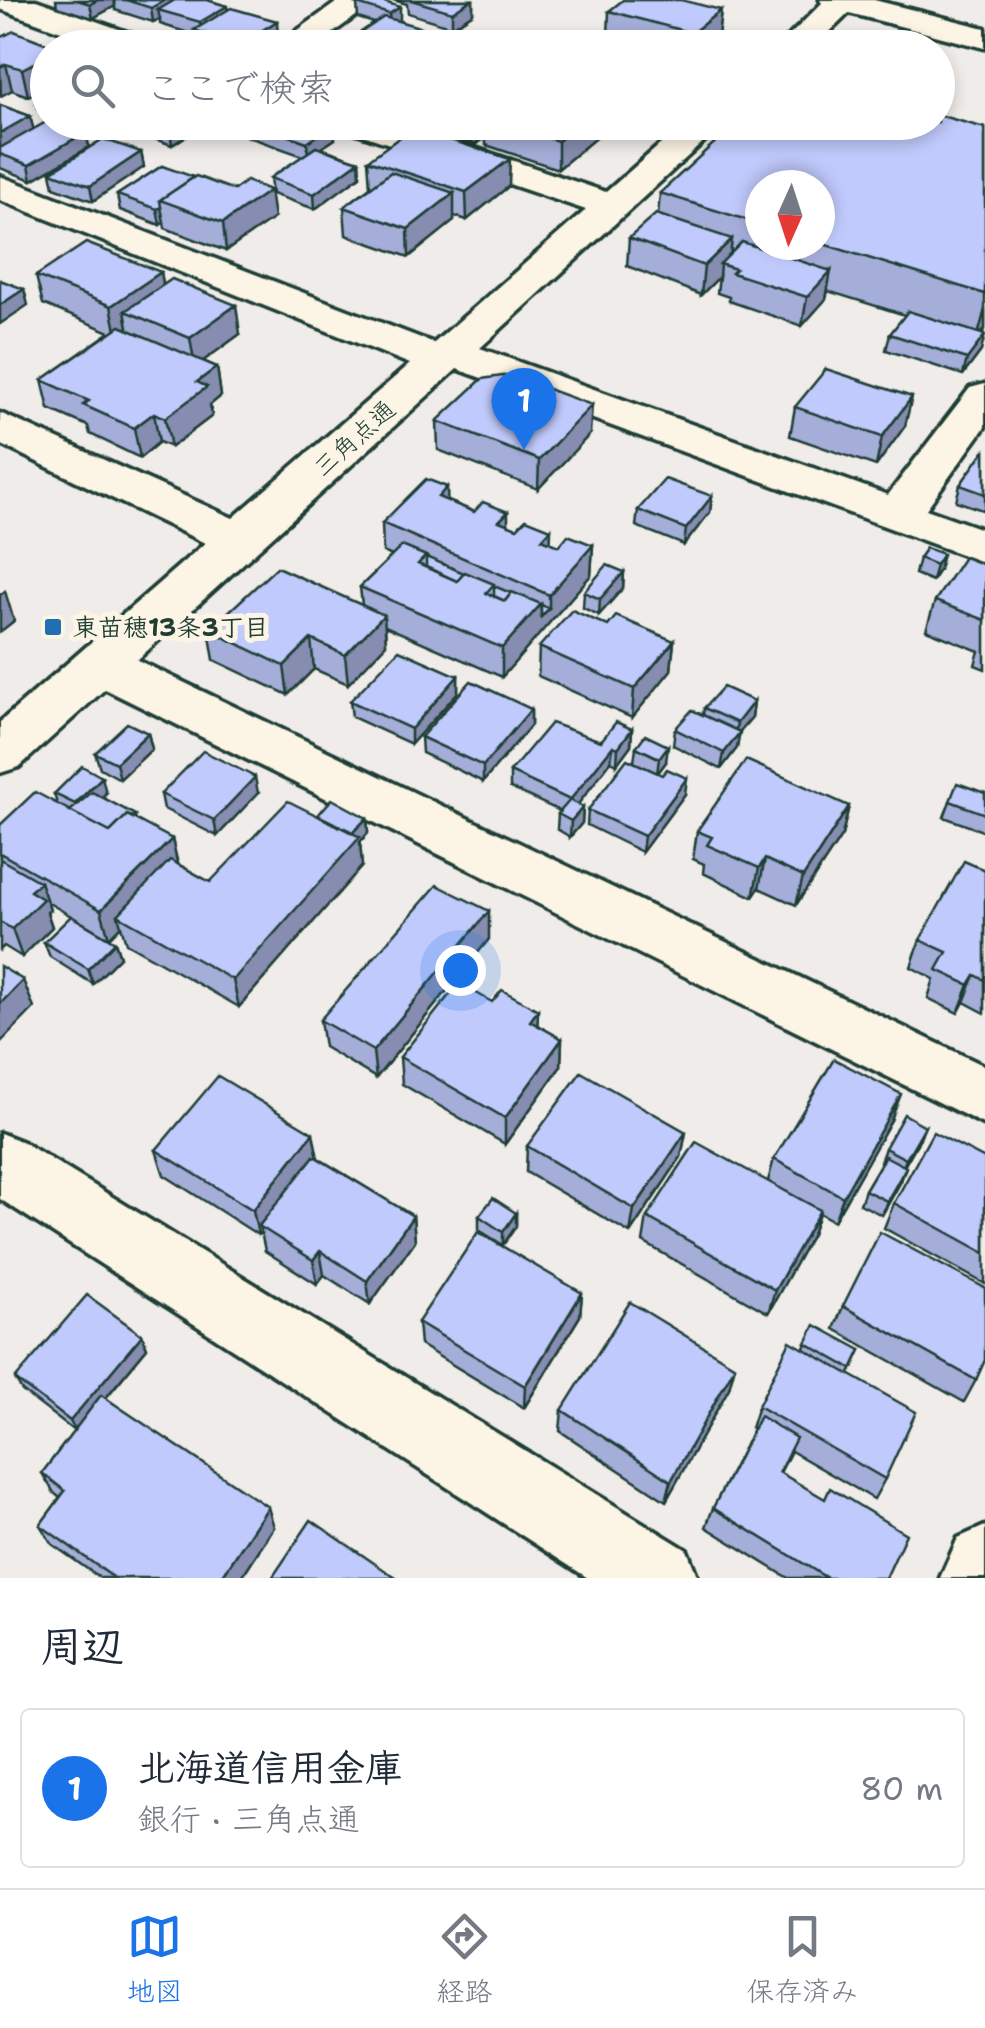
<!DOCTYPE html>
<html lang="ja">
<head>
<meta charset="utf-8">
<style>
	body { margin:0; font-family:"Shantell Sans","Klee One",sans-serif; background:#f2f2f3; color:#1f2937 }
	.compass { position:absolute; left:745px; top:170px; width:90px; height:90px; border-radius:50%; background:#fff; box-shadow:0 5px 15px #0003; rotate:183deg }
	.you { position:absolute; left:460px; top:970px; width:35px; height:35px; margin:-25px; border:8px solid #fff; border-radius:50%; background:#1a73e8; box-shadow:0 0 0 15px #1a73e833 }
	.badge { display:grid; place-items:center; width:65px; height:65px; border-radius:50%; background:#1a73e8; color:#fff; font-size:32px; font-weight:700 }
	.pin { position:absolute; translate:-50% -82px; filter:drop-shadow(0 2px 5px #0008) }
	.pin::after { content:''; position:absolute; top:52px; width:35px; height:30px; background:inherit; clip-path:polygon(0 0,100% 0,50% 100%) }
	.list { margin:0; padding:0; list-style:none }
	h2 { display:flex; justify-content:space-between; align-items:center; height:130px; margin:0; padding:0 40px; font-size:42px }
	h2 small { font-size:32px; font-weight:400; color:#747a83 }
	.list li { display:grid; grid-template-columns:65px 1fr auto; gap:30px; align-items:center; box-sizing:border-box; height:160px; margin:0 20px 20px; padding:0 20px; border:2px solid #e0e1e3; border-radius:10px }
	.list b { display:block; font-size:38px; white-space:nowrap }
	.list p { margin:0; font-size:32px; white-space:nowrap; color:#747a83 }
	.list em { font-size:32px; font-style:normal; color:#747a83 }
	.icon { flex:none; width:55px; height:55px; fill:none; stroke:currentColor; stroke-width:2; stroke-linecap:round; stroke-linejoin:round }
	.map { position:relative; flex:none; width:985px; height:1578px; overflow:hidden }
	.search { position:absolute; background:#fff; box-shadow:0 5px 15px #0003; left:30px; right:30px; top:30px; height:110px; display:flex; align-items:center; gap:25px; box-sizing:border-box; padding:0 35px; border-radius:55px; color:#747a83; font-size:38px }
	.sheet { height:310px; background:#fff }
	nav { display:flex; justify-content:space-around; align-items:center; box-sizing:border-box; height:140px; border-top:2px solid #e0e1e3; background:#fff; font-size:28px; color:#747a83 }
	nav a { display:grid; justify-items:center; gap:5px }
	nav .on { color:#1a73e8 }
	.map>svg:first-child { display:block }
</style>
</head>
<body>
<div class="map">
<svg width="985" height="1578" viewBox="0 0 985 1578">
	<rect width="100%" height="100%" fill="#f0ecea"/>
	<filter id="ink" filterUnits="userSpaceOnUse"><feTurbulence type="fractalNoise" baseFrequency=".01" numOctaves="2"/><feDisplacementMap in="SourceGraphic" scale="20" xChannelSelector="R" yChannelSelector="G"/><feConvolveMatrix kernelMatrix="1 2 1 2 8 2 1 2 1" color-interpolation-filters="sRGB"/></filter>
	<g filter="url(#ink)">
		<g fill="none" stroke-linecap="round" stroke-linejoin="round">
			<defs>
				<g id="minor">
					<path d="M0,0H36L153,41L157,48H108L0,9Z"/>
					<path d="M340,0H378L312,48H273Z"/>
					<path d="M820,0H874L985,28V48L849,13L813,48H777L822,3Z"/>
					<path d="M344,122H398L606,192L686,122H725L480,348L888,495L970,388L985,384V427L926,509L985,530V563L457,369L137,660L985,1066V1125L105,689L19,767L0,773V722L205,543L0,444V413L233,518L410,364L0,200V176L434,343L586,210L348,130Z"/>
					<path d="M0,1133L23,1142L687,1550L698,1578H588L0,1199Z"/>
					<path d="M985,1526V1578H940L958,1538Z"/>
				</g>
			</defs>
			<!-- minor casing -->
			<use href="#minor" stroke="#1f3d34" stroke-width="7"/>
			<!-- minor -->
			<use href="#minor" fill="#fcf5e5" fill-rule="evenodd"/>
		</g>
		<!-- wall -->
		<g fill="#a5aed9" stroke="#1f3d34" stroke-width="2.5" fill-rule="evenodd">
			<path d="M56,0H207L227,6L228,10L278,36L260,48H205L196,45L195,35L160,24V19L153,22L115,10V6L93,18L57,7Z"/>
			<path d="M378,0L400,21L452,48H358L357,35L374,23L358,18L357,4Z"/>
			<path d="M393,0H473V13L452,27L408,13L407,4Z"/>
			<path d="M721,10L718,37L705,48H646L608,37L609,11Z"/>
			<path d="M0,38L48,48V112L37,108L33,93L28,96L12,90L0,96Z"/>
			<path d="M0,105L30,116L33,129L86,132L89,147L32,180L0,168Z"/>
			<path d="M78,122H112L99,130Z"/>
			<path d="M122,122H196L197,129L172,145L123,128Z"/>
			<path d="M245,122H330L335,139L321,148L359,161L360,176L315,209L272,194L270,178L303,156L246,136Z"/>
			<path d="M414,122H600L599,135L558,169L486,145V137L477,144Z"/>
			<path d="M985,128V329L981,334V351L963,375L886,350L890,334L905,315L828,291L826,299L802,326L729,301V297L717,293L719,277L701,295L627,266L629,238L658,215L660,193ZM760,185H820V245H760Z"/>
			<path d="M141,152L144,167L93,201L54,187L51,172Z"/>
			<path d="M368,160L509,186L467,220L454,216V221L409,257L346,235L344,207L370,187Z"/>
			<path d="M162,166L274,218L226,251L165,228L164,222L160,225L120,210L117,195Z"/>
			<path d="M161,272L163,285L240,334L203,361L217,367L221,396L210,405L212,416L171,447L159,442L140,458L90,434L88,426L49,409L42,380L110,332L43,304L36,276Z"/>
			<path d="M795,407L905,426L876,466L790,436Z"/>
			<path d="M437,421L590,434L538,489L438,450Z"/>
			<path d="M985,451V511L956,501L960,485Z"/>
			<path d="M712,496L710,512L684,545L636,526L638,510Z"/>
			<path d="M448,501L559,546L593,545L591,575L502,677L385,626L386,644L348,684L314,669L288,695L214,660L209,630L362,605L360,587L392,556L383,552L382,523Z"/>
			<path d="M926,548L939,570L932,581L915,574L919,558Z"/>
			<path d="M985,565V669L975,665L979,651L926,630L935,601Z"/>
			<path d="M624,572L623,588L599,615L583,608L584,592Z"/>
			<path d="M608,626L674,641L671,670L632,718L538,676L539,647Z"/>
			<path d="M458,676V692L411,744L352,717L350,701Z"/>
			<path d="M754,701L752,717L739,732L737,748L721,769L673,745L675,729L703,715L704,708Z"/>
			<path d="M531,709V725L483,782L422,753L421,737Z"/>
			<path d="M632,729L631,745L617,764L611,761L578,804L583,807L582,823L570,837L557,829L558,814L560,811L510,788V772Z"/>
			<path d="M148,733L152,749L120,779L100,768L95,753Z"/>
			<path d="M636,747L666,762L658,773L685,794L642,852L587,825L588,810L634,762Z"/>
			<path d="M106,793L102,797L135,815L136,820L172,839L178,864L210,882L318,816L367,818L368,833L360,842L362,866L239,1007L126,943L121,926L109,938L47,902L50,910L47,912L52,927L22,957L4,946L0,950V825L57,804L54,794Z"/>
			<path d="M258,793L217,836L164,809L161,794Z"/>
			<path d="M985,793V832L944,817L950,801Z"/>
			<path d="M849,806L842,835L796,905L759,888L753,897L703,873L704,864L693,859L697,831Z"/>
			<path d="M985,870V1013L964,1002L958,1013L928,998L934,979L911,967L920,940Z"/>
			<path d="M489,939L376,1078L324,1047L320,1020Z"/>
			<path d="M44,942H115L120,957L93,984L50,957Z"/>
			<path d="M492,1002L538,1010L537,1025L562,1039L561,1066L505,1144L402,1084L400,1057Z"/>
			<path d="M891,1120L834,1221L819,1213L812,1234L768,1313L643,1242L647,1217L768,1181L774,1159Z"/>
			<path d="M925,1126L919,1140L904,1166L901,1181L882,1215L860,1204L865,1190L881,1163L880,1162L885,1148Z"/>
			<path d="M686,1132L681,1157L630,1233L526,1172L527,1146Z"/>
			<path d="M156,1150L318,1158L413,1216L415,1241L370,1304L324,1275L317,1284L265,1251L261,1232L258,1235L164,1175Z"/>
			<path d="M985,1159V1284L884,1228L894,1203Z"/>
			<path d="M516,1213V1226L503,1245L479,1230V1216Z"/>
			<path d="M582,1293L580,1316L524,1408L420,1345L418,1322Z"/>
			<path d="M843,1306L976,1380L964,1402L834,1329Z"/>
			<path d="M142,1335L147,1348L106,1398L274,1527L241,1578H100L52,1544L40,1525L60,1498L54,1493L42,1473L74,1431L22,1391L15,1379Z"/>
			<path d="M806,1343L861,1350L850,1374L885,1479L874,1499L791,1451L780,1473L886,1578H788L706,1527L713,1508L753,1429L751,1428L758,1406L804,1348Z"/>
			<path d="M729,1388L666,1501L560,1431L562,1410Z"/>
		</g>
		<!-- shaded-wall -->
		<g fill="#868db0" stroke="#1f3d34" stroke-width="2.5">
			<path d="M98,0H114L115,6L93,18L90,4Z"/>
			<path d="M165,0H184L158,10L160,19L153,22L151,8Z"/>
			<path d="M471,0H473V13L452,27V12Z"/>
			<path d="M227,6L229,20L201,32L200,22Z"/>
			<path d="M400,7V21L390,28L389,14Z"/>
			<path d="M721,10L718,37L705,48H691L692,33Z"/>
			<path d="M277,21L278,36L260,48H240V44Z"/>
			<path d="M451,36L452,48H435Z"/>
			<path d="M48,56V86L28,96L22,69Z"/>
			<path d="M6,64L12,90L1,96L0,67Z"/>
			<path d="M30,116L34,131L0,150V133Z"/>
			<path d="M98,122H112L99,130Z"/>
			<path d="M182,122H196L197,129L172,145L170,130Z"/>
			<path d="M477,122H486V137L477,144Z"/>
			<path d="M582,122H600L599,135L558,169V141Z"/>
			<path d="M334,124L335,139L308,157L307,142Z"/>
			<path d="M86,132L89,147L32,180L29,165Z"/>
			<path d="M141,152L144,167L93,201L90,186Z"/>
			<path d="M510,159L509,186L467,220L466,192Z"/>
			<path d="M359,161L360,176L315,209L314,194Z"/>
			<path d="M270,190L274,218L226,251L223,223Z"/>
			<path d="M454,193V221L409,257L408,229Z"/>
			<path d="M161,207L164,222L160,225L157,209Z"/>
			<path d="M732,239L729,267L720,264L719,277L701,295L704,266Z"/>
			<path d="M831,271L826,299L802,326L807,297Z"/>
			<path d="M161,272L166,300L125,311L128,327L117,335L111,306Z"/>
			<path d="M24,289L28,305L0,324V305Z"/>
			<path d="M236,305L240,334L195,367L190,338Z"/>
			<path d="M985,309V329L977,339Z"/>
			<path d="M985,335L981,351L963,375L967,359Z"/>
			<path d="M217,367L221,396L210,405L212,416L171,447L165,418L197,382Z"/>
			<path d="M912,397L905,426L876,466L882,437Z"/>
			<path d="M592,405L590,434L538,489L539,460Z"/>
			<path d="M154,413L159,442L140,458L134,428Z"/>
			<path d="M447,487L448,517L438,497Z"/>
			<path d="M712,496L710,512L684,545L686,529Z"/>
			<path d="M508,512V541L499,521Z"/>
			<path d="M551,529L550,558L542,539Z"/>
			<path d="M593,545L591,575L502,677V648L541,604V617L549,608V595Z"/>
			<path d="M943,554L939,570L932,581L936,565Z"/>
			<path d="M624,572L623,588L599,615L600,599Z"/>
			<path d="M5,591L14,621L0,632V595Z"/>
			<path d="M384,615L386,644L348,684L345,655Z"/>
			<path d="M311,639L314,669L288,695L284,666Z"/>
			<path d="M674,641L671,670L632,718L634,689Z"/>
			<path d="M458,676V692L411,744V729Z"/>
			<path d="M754,701L752,717L734,738L737,723Z"/>
			<path d="M531,709V725L483,782V766Z"/>
			<path d="M632,729L631,745L617,764L618,748Z"/>
			<path d="M740,732L737,748L721,769L724,753Z"/>
			<path d="M148,733L152,749L120,779L116,763Z"/>
			<path d="M613,746L611,761L569,816L570,800Z"/>
			<path d="M668,746L666,762L657,774L659,758Z"/>
			<path d="M102,777L106,793L81,818L78,817L75,804Z"/>
			<path d="M255,777L258,793L217,836L214,820Z"/>
			<path d="M687,778L685,794L642,852L644,836Z"/>
			<path d="M849,806L842,835L796,905L803,877Z"/>
			<path d="M583,807L582,823L570,837L571,821Z"/>
			<path d="M367,818L368,833L360,842L362,866L239,1007L233,980L353,832Z"/>
			<path d="M172,839L178,867L118,915L121,926L109,938L101,910Z"/>
			<path d="M765,859L759,888L753,897L759,868Z"/>
			<path d="M40,882L50,910L47,912L52,927L22,957L12,929L30,891Z"/>
			<path d="M489,911V939L376,1078L373,1051Z"/>
			<path d="M115,942L120,957L93,984L88,969Z"/>
			<path d="M975,975L964,1002L958,1013L969,985Z"/>
			<path d="M23,980L34,1008L0,1043V1004Z"/>
			<path d="M538,1010L537,1038L530,1021Z"/>
			<path d="M562,1039L561,1066L505,1144V1118Z"/>
			<path d="M901,1094L891,1120L834,1221L843,1197Z"/>
			<path d="M925,1126L919,1140L901,1172L906,1159Z"/>
			<path d="M686,1132L681,1157L630,1233L634,1209Z"/>
			<path d="M313,1133L318,1158L259,1226L261,1232L258,1235L253,1210Z"/>
			<path d="M906,1167L901,1181L882,1215L887,1201Z"/>
			<path d="M820,1210L812,1234L768,1313L775,1290Z"/>
			<path d="M516,1213V1226L503,1245V1232Z"/>
			<path d="M413,1216L415,1241L370,1304L367,1281Z"/>
			<path d="M320,1251L324,1275L317,1284L313,1260Z"/>
			<path d="M582,1293L580,1316L524,1408L525,1386Z"/>
			<path d="M142,1335L147,1348L76,1433L70,1421Z"/>
			<path d="M735,1366L729,1388L666,1501L671,1481Z"/>
			<path d="M268,1507L274,1527L241,1578H221Z"/>
		</g>
		<!-- building -->
		<g fill="#c0cafc" stroke="#1f3d34" stroke-width="2.5">
			<path d="M77,0H98L90,4Z"/>
			<path d="M126,0H165L151,8Z"/>
			<path d="M175,0H207L227,6L200,22L158,10Z"/>
			<path d="M364,0H378L400,7L389,14L357,4Z"/>
			<path d="M411,0H471L452,12Z"/>
			<path d="M623,0H681L721,10L692,33L609,11Z"/>
			<path d="M231,8L277,21L240,44L194,30Z"/>
			<path d="M384,17L451,36L435,48H402L357,35Z"/>
			<path d="M14,31L58,48H48V56L22,69L6,64L0,67V38Z"/>
			<path d="M92,35L116,43L107,48L69,47Z"/>
			<path d="M48,85V98L33,93Z"/>
			<path d="M0,105L30,116L0,133Z"/>
			<path d="M938,115L985,128V294L820,243V185H760V224L660,193L737,122H938Z"/>
			<path d="M48,121V122H61L86,132L29,165L0,154V148Z"/>
			<path d="M148,122H182L170,130Z"/>
			<path d="M250,122H330L334,124L307,142Z"/>
			<path d="M500,122H582L558,141Z"/>
			<path d="M413,128L510,159L466,192L368,160Z"/>
			<path d="M103,139L141,152L90,186L51,172Z"/>
			<path d="M316,147L359,161L314,194L270,178Z"/>
			<path d="M162,166L194,177L160,200L161,207L157,209L117,195Z"/>
			<path d="M391,172L454,193L408,229L344,207Z"/>
			<path d="M196,176L234,190L246,181L270,190L223,223L160,200Z"/>
			<path d="M656,214L732,239L704,266L629,238Z"/>
			<path d="M742,242L831,271L807,297L732,273L736,269L720,264Z"/>
			<path d="M86,243L161,272L111,306L36,276Z"/>
			<path d="M172,279L236,305L190,338L125,311Z"/>
			<path d="M0,280L24,289L0,305Z"/>
			<path d="M908,311L985,335L967,359L890,334Z"/>
			<path d="M120,326L217,367L197,382L207,387L165,418L154,413L134,428L83,405L89,401L42,380Z"/>
			<path d="M826,369L912,397L882,437L795,407Z"/>
			<path d="M509,375L592,405L539,460L437,421L482,379Z"/>
			<path d="M984,451H985V494L960,485Z"/>
			<path d="M426,479L447,487L438,497L474,512L483,502L508,512L499,521L517,528L526,519L551,529L542,539L559,546L568,535L593,545L549,595L382,523Z"/>
			<path d="M665,479L712,496L686,529L638,510Z"/>
			<path d="M402,546L426,556L418,564L457,581L465,572L494,584L486,593L505,601L512,592L541,604L502,648L360,587Z"/>
			<path d="M926,548L943,554L936,565L919,558Z"/>
			<path d="M426,557L464,573L457,581L426,567Z"/>
			<path d="M964,557L985,565V620L935,601Z"/>
			<path d="M607,565L624,572L600,599L584,592Z"/>
			<path d="M277,567L384,615L345,655L311,639L284,666L209,630Z"/>
			<path d="M494,586L511,593L505,601L494,596Z"/>
			<path d="M541,605L549,608L541,617Z"/>
			<path d="M572,610L608,626L616,616L674,641L634,689L539,647Z"/>
			<path d="M399,650L458,676L411,729L350,701Z"/>
			<path d="M471,681L531,709L483,766L421,737Z"/>
			<path d="M723,687L754,701L737,723L704,708Z"/>
			<path d="M692,710L740,732L724,753L675,729Z"/>
			<path d="M616,722L632,729L618,748L613,746L570,800L583,807L571,821L558,814L570,800L510,772L551,723L601,741Z"/>
			<path d="M127,723L148,733L116,763L95,753Z"/>
			<path d="M645,735L668,746L659,758L636,747Z"/>
			<path d="M203,751L255,777L214,820L161,794Z"/>
			<path d="M627,759L662,775L667,769L687,778L644,836L588,810Z"/>
			<path d="M746,760L849,806L803,877L765,859L759,868L707,845L712,837L697,831Z"/>
			<path d="M82,766L102,777L75,804L54,794Z"/>
			<path d="M957,783L985,793V814L950,801Z"/>
			<path d="M35,792L110,832L127,815L172,839L101,910L0,853V825Z"/>
			<path d="M92,792L135,815L132,817L127,815L110,832L70,811Z"/>
			<path d="M332,799L367,818L353,832L318,815Z"/>
			<path d="M288,801L360,837L233,980L118,915L170,860L210,882Z"/>
			<path d="M0,859L40,882L30,891L43,899L12,929L0,922Z"/>
			<path d="M964,861L985,870V980L975,975L969,985L937,970L947,952L920,940Z"/>
			<path d="M437,885L489,911L373,1051L320,1020Z"/>
			<path d="M71,916L115,942L88,969L44,942Z"/>
			<path d="M0,966L23,980L0,1004Z"/>
			<path d="M459,983L492,1002L502,990L538,1010L530,1021L562,1039L505,1118L400,1057Z"/>
			<path d="M834,1059L901,1094L843,1197L774,1159Z"/>
			<path d="M581,1072L686,1132L634,1209L527,1146Z"/>
			<path d="M218,1076L313,1133L253,1210L156,1150Z"/>
			<path d="M904,1114L925,1126L906,1159L885,1148Z"/>
			<path d="M933,1132L985,1159V1253L894,1203Z"/>
			<path d="M696,1142L820,1210L775,1290L647,1217Z"/>
			<path d="M314,1156L413,1216L367,1281L320,1251L313,1260L259,1226Z"/>
			<path d="M885,1156L906,1167L887,1201L865,1190Z"/>
			<path d="M493,1198L516,1213L503,1232L479,1216Z"/>
			<path d="M478,1232L582,1293L525,1386L418,1322Z"/>
			<path d="M880,1232L985,1288V1360L976,1380L843,1306Z"/>
			<path d="M87,1295L142,1335L70,1421L15,1379Z"/>
			<path d="M630,1302L735,1366L671,1481L562,1410Z"/>
			<path d="M815,1325L861,1350L852,1369L806,1343Z"/>
			<path d="M790,1341L916,1412L885,1479L758,1406Z"/>
			<path d="M101,1395L268,1507L221,1578H114L40,1525L65,1491L42,1473Z"/>
			<path d="M760,1416L796,1438L779,1472L825,1499L830,1488L906,1534L886,1578H827L713,1508Z"/>
			<path d="M311,1520L396,1578H272Z"/>
		</g>
	</g>
	<!-- markers -->
	<rect fill="#1f6fb2" stroke="#fcf5e5" stroke-width="4" x="43" y="617" width="20" height="20" rx="5"/>
	<g text-anchor="middle" stroke-width="10" stroke-linejoin="round" paint-order="stroke">
		<!-- street labels -->
		<g font-size="25" fill="#1f3d34" stroke="#fcf5e5">
			<text transform="translate(354 438) rotate(-42)" y="9">三角点通</text>
		</g>
		<!-- poi labels -->
		<g font-size="25" font-weight="bold" fill="#1f3d34" stroke="#fcf5e5" text-anchor="start">
			<text x="73" y="636">東苗穂13条3丁目</text>
		</g>
	</g>
</svg>
<svg class="compass" viewBox="-18 -18 36 36"><path d="M0-13l5 13h-10z" fill="#e53935"/><path d="M0 13l5-13h-10z" fill="#747a83"/></svg>
<div class="you"></div>
<div class="pin badge" style="left:524px;top:450px">1</div>
<div class="search"><svg class="icon" aria-label="search" viewBox="0 0 24 24"><circle cx="10" cy="10" r="6"/><path d="M15 15l6 6"/></svg>ここで検索</div>
</div>
<section class="sheet">
<h2>周辺<small></small></h2>
<ul class="list">
<li><span class="badge">1</span><div><b>北海道信用金庫</b><p>銀行 · 三角点通</p></div><em>80 m</em></li>
</ul>
</section>
<nav>
<a class="on"><svg class="icon" aria-label="map" viewBox="0 0 24 24"><path d="M3 6l6-2 6 2 6-2v14l-6 2-6-2-6 2zM9 4v14M15 6v14"/></svg>地図</a>
<a><svg class="icon" aria-label="directions" viewBox="0 0 24 24"><path d="M12 3l9 9-9 9-9-9zM9 14v-3h6M13 9l2 2-2 2"/></svg>経路</a>
<a><svg class="icon" aria-label="saved" viewBox="0 0 24 24"><path d="M7 4h10v16l-5-4-5 4z"/></svg>保存済み</a>
</nav>
</body>
</html>
